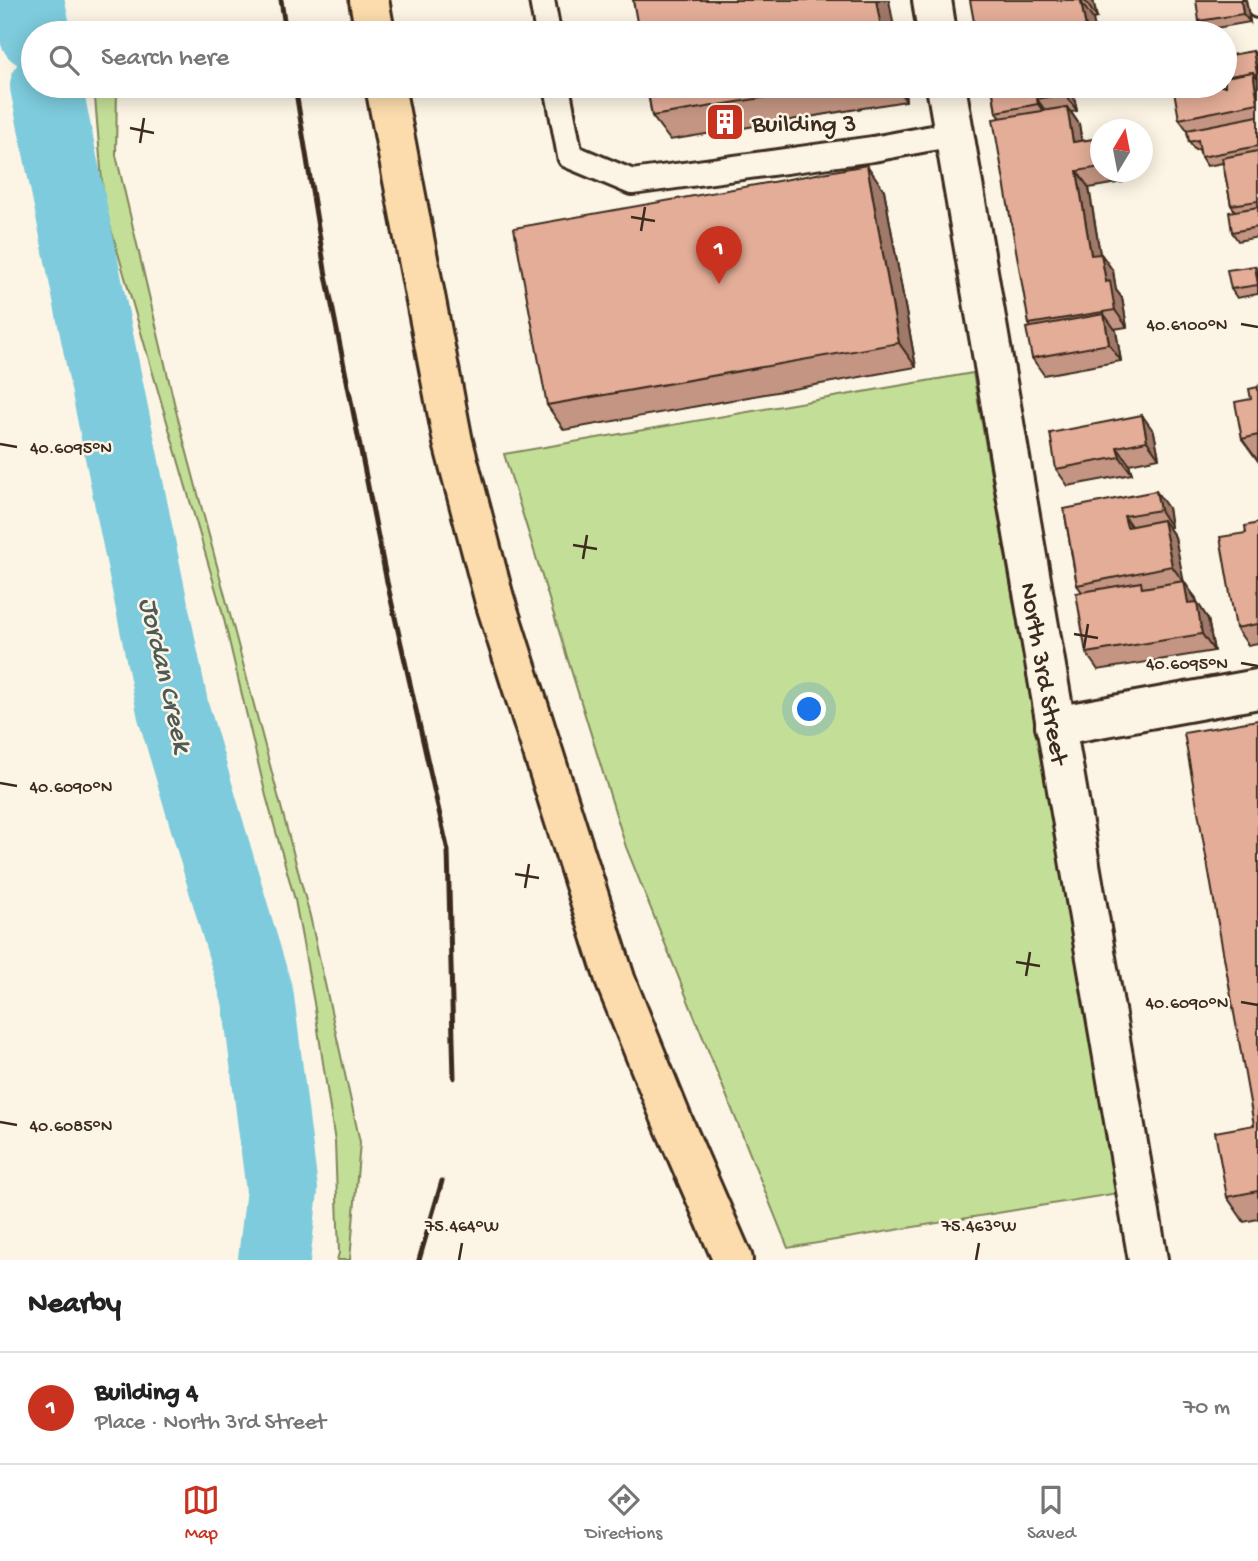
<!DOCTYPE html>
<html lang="en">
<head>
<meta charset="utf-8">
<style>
	body { margin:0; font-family:"Gochi Hand",sans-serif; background:#f2f2f2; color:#222 }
	.compass { position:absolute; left:1090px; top:119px; width:63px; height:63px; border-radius:50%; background:#fff; box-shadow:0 4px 18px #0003; rotate:10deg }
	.you { position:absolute; left:810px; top:710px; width:24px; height:24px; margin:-18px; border:5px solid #fff; border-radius:50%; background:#1a73e8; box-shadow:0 0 0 10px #1a73e833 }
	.badge { display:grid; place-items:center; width:46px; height:46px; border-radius:50%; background:#c8321e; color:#fff; font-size:23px; font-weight:700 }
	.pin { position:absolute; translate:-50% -58px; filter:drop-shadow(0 2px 4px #0008) }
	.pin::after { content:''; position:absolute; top:37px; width:24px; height:21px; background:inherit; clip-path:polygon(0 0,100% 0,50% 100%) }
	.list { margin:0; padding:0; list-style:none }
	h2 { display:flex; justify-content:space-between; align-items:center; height:91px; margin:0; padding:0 28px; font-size:30px }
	h2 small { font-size:23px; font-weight:400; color:#767676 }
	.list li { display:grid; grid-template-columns:46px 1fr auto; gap:21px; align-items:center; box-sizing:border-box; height:112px; padding:0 28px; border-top:2px solid #e0e0e0 }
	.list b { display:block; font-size:26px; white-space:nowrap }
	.list p { margin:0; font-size:23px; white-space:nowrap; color:#767676 }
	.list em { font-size:23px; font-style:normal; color:#767676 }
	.icon { flex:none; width:38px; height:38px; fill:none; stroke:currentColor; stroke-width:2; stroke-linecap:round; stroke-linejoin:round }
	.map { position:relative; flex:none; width:1258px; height:1260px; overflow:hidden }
	.search { position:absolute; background:#fff; box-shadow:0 4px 18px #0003; left:21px; right:21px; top:21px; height:77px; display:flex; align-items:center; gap:18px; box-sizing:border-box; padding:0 24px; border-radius:38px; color:#767676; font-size:26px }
	.sheet { height:203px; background:#fff }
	nav { display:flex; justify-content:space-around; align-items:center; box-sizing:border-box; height:98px; border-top:2px solid #e0e0e0; background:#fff; font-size:19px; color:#767676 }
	nav a { display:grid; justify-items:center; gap:4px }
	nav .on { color:#c8321e }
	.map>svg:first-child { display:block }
</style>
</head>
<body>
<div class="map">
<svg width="1258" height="1260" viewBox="0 0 1258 1260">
	<rect width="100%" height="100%" fill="#fcf5e5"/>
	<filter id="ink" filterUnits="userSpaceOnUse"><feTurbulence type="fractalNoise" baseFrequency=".0143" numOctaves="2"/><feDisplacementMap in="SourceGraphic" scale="14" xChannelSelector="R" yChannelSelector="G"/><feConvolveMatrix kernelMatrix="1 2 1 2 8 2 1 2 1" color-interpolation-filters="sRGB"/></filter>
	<g filter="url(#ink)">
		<!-- green -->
		<g fill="#c3df97" stroke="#7f845a" stroke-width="2">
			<path d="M94,86H117L116,155L177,415L310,916L360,1142L350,1260H337L339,1253L335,1142L314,1003L295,900L266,796L222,611L104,205Z"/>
			<path d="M973,373L1118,1193L788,1248L626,847L504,454Z"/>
		</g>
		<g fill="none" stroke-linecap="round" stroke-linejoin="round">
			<!-- river -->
			<g stroke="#7dcbdc" stroke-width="72">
				<path d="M28,0L35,33"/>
				<path d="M46,86L173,710L258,998L282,1190L274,1260"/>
			</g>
			<defs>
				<g id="service">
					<path d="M542,0L548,33"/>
					<path d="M1257,0L1258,5"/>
					<path d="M557,86L570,156L632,182L873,149L954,134"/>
				</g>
				<g id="minor">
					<path d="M932,0L937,33"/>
					<path d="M946,86L1148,1260"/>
					<path d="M1055,726L1258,689"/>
				</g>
				<g id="primary">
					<path d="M369,0L375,33"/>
					<path d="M385,86L453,442L494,598L616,982L672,1120L733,1260"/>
				</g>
			</defs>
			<!-- service casing -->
			<use href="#service" stroke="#3b2a1e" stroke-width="30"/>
			<!-- minor casing -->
			<use href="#minor" stroke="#3b2a1e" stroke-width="44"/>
			<!-- primary casing -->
			<use href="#primary" stroke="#3b2a1e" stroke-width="44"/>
			<!-- service -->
			<use href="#service" stroke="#fcf5e5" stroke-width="24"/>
			<!-- minor -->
			<use href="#minor" stroke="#fcf5e5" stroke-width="38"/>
			<!-- primary -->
			<use href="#primary" stroke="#fcdcac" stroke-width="38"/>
			<!-- rail -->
			<g stroke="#3b2a1e" stroke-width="5">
				<path d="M281,0L286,33"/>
				<path d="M295,86L325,270L387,582L448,851L454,1078"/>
				<path d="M419,1260L442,1181"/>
			</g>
		</g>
		<!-- wall -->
		<g fill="#c39582" stroke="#3b2a1e" stroke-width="2">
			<path d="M970,0H1093L1097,18L1093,19Z"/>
			<path d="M1246,0L1250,22L1205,30L1199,21Z"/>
			<path d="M1253,51L1258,57V237L1238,241L1232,232L1235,211L1231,205L1223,163L1207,166L1201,157L1199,149L1195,150L1189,142L1187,130L1179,119L1194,87L1197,90L1225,86Z"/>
			<path d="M647,86H904L906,101L670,140L652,116Z"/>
			<path d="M989,86H1071L1077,111L1071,112L1079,124L1082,141L1101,138V172H1121L1123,182L1089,188L1100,254H1101L1113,271L1116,290L1122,298L1127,327L1114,329L1116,331L1121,361L1044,375L1032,358L1031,327L1029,324L1001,118L996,112L993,91Z"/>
			<path d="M884,190L916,367L564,430L547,405Z"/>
			<path d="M1255,266L1258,270V294L1237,298L1231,289Z"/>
			<path d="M1258,387V461L1242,439L1251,399Z"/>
			<path d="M1154,432L1159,458L1129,464L1132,474L1068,486L1056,469Z"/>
			<path d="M1168,508L1171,527H1168L1175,537L1183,581L1196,598L1197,602L1208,619L1214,651L1098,670L1086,653L1082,592L1077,585L1064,509Z"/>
			<path d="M1258,523V643L1248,645L1236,628L1246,533Z"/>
			<path d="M1258,720V1219L1244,1222L1227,1197L1254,1125Z"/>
		</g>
		<!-- shaded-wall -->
		<g fill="#9f796a" stroke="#3b2a1e" stroke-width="2">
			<path d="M876,0H889L895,33H882Z"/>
			<path d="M1085,0H1093L1097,18L1085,1Z"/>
			<path d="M1241,0H1246L1250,22L1243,14Z"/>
			<path d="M1081,2L1093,19L1096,33H1087Z"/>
			<path d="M1253,51L1258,57V76Z"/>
			<path d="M1253,72L1258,79V101Z"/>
			<path d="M895,86H904L906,101Z"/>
			<path d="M1063,86H1071L1072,87L1077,111L1065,94Z"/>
			<path d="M1037,99L1049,116L1050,121L1038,104Z"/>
			<path d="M1067,107L1079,124L1084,159L1073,142Z"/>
			<path d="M867,165L884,190L916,367L899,343Z"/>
			<path d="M1077,171L1089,188L1103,272L1091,255Z"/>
			<path d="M1116,172H1121L1123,182Z"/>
			<path d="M1101,254L1113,271L1116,290L1122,298L1127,327L1115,310L1106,282Z"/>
			<path d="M1104,314L1116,331L1121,361L1109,344Z"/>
			<path d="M1142,415L1154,432L1159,458L1147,441Z"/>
			<path d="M1117,447L1129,464L1132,474L1120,457Z"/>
			<path d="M1156,491L1168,508L1171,527L1160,510Z"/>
			<path d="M1124,516L1136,533L1127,527Z"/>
			<path d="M1163,520L1175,537L1184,583L1172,566Z"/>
			<path d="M1184,581L1208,619L1214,651L1202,634L1188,603Z"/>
		</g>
		<!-- building -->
		<g fill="#e3ad97" stroke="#3b2a1e" stroke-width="2">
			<path d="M633,0H876L882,33H639Z"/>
			<path d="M970,0H1085V1L1081,2L1087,33H976Z"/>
			<path d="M1196,0H1241L1243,14L1199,21Z"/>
			<path d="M1253,51L1258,79L1253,72L1225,77V56Z"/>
			<path d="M1253,72L1258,103L1179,119L1174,91L1194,87L1195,91L1201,90V86H1225V77Z"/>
			<path d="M647,86H834L652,116Z"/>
			<path d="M992,86H1063L1065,94L1037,99L1038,104L996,112Z"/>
			<path d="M1067,107L1073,142L1101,138V167L1077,171L1091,255L1101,254L1106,282L1110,281L1115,310L1029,324L993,119Z"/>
			<path d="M1258,116V146L1201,157L1198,140L1189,142L1187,130Z"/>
			<path d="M1258,151V201L1231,205L1222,158Z"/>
			<path d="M867,165L899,343L547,405L514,228Z"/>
			<path d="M1258,207V227L1232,232L1229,212Z"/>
			<path d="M1255,266L1258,285L1231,289L1227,270Z"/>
			<path d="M1104,314L1109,344L1032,358L1026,328Z"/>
			<path d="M1258,387V435L1242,439L1235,402L1251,399L1249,389Z"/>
			<path d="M1142,415L1147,441L1117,447L1120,457L1056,469L1050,433Z"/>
			<path d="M1156,491L1160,510L1124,516L1127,527L1163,520L1172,566L1077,585L1064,509Z"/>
			<path d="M1258,523V624L1236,628L1220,537L1246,533L1245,526Z"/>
			<path d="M1184,581L1188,603L1197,602L1202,634L1086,653L1076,593L1141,582L1142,588Z"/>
			<path d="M1258,720V1191L1227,1197L1215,1132L1254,1125L1184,733Z"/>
		</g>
	</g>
	<!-- ticks -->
	<path fill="none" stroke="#3b2a1e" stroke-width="2.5" d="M130,128L154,133M140,143L144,118M631,217L655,221M641,231L645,207M1241,324L1258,327M0,444L17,447M573,545L597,549M583,559L587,535M1074,634L1098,638M1084,648L1088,624M1241,663L1258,666M0,783L17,786M515,874L539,878M525,888L529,864M1016,962L1040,966M1026,976L1030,952M1241,1002L1258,1005M0,1122L17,1125M459,1260L462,1243M976,1260L979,1243"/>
	<!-- icons -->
	<defs>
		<symbol id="building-square" viewBox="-11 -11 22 22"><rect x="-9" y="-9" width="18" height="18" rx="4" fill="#c8321e" stroke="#fcf5e5"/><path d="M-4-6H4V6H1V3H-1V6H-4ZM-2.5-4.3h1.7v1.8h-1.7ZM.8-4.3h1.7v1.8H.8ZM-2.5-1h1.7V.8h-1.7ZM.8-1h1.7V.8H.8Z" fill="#fff"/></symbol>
	</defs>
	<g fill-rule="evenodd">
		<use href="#building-square" x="703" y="100" width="44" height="44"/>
	</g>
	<g text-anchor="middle" stroke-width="5" stroke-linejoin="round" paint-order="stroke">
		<!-- poi labels -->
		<g font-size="26" fill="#3b2a1e" stroke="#fcf5e5" text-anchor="start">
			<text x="752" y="131">Building 3</text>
		</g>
		<!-- street labels -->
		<g font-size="26" fill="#3b2a1e" stroke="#fcf5e5">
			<text transform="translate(1046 673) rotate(80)" y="9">North 3rd Street</text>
		</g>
		<!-- water labels -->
		<g font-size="28" font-style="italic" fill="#4f5a57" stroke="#fcf5e5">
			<text transform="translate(168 674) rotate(77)" y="10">Jordan Creek</text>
		</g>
	</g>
	<g font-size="18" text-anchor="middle" fill="#3b2a1e" stroke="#fcf5e5" stroke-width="5" stroke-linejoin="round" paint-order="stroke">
		<text x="1187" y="330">40.6100°N</text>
		<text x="71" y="453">40.6095°N</text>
		<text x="1187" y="669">40.6095°N</text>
		<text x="71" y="792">40.6090°N</text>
		<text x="1187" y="1008">40.6090°N</text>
		<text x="71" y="1131">40.6085°N</text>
		<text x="462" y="1231">75.464°W</text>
		<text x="979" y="1231">75.463°W</text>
	</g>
</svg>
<svg class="compass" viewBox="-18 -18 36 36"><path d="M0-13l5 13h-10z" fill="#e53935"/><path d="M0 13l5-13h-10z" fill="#767676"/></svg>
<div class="you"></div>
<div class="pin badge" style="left:719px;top:284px">1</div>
<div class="search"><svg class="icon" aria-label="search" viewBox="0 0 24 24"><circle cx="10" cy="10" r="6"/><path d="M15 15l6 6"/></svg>Search here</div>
</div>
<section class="sheet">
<h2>Nearby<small></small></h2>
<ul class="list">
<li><span class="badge">1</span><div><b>Building 4</b><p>Place · North 3rd Street</p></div><em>70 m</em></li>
</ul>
</section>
<nav>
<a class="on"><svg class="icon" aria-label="map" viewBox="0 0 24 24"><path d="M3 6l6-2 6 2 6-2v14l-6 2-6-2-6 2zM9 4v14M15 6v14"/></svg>Map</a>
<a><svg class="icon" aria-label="directions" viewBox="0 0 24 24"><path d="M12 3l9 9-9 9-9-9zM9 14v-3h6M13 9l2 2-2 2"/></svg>Directions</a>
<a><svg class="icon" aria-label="saved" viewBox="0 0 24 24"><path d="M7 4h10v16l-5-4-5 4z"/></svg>Saved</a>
</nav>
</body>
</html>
